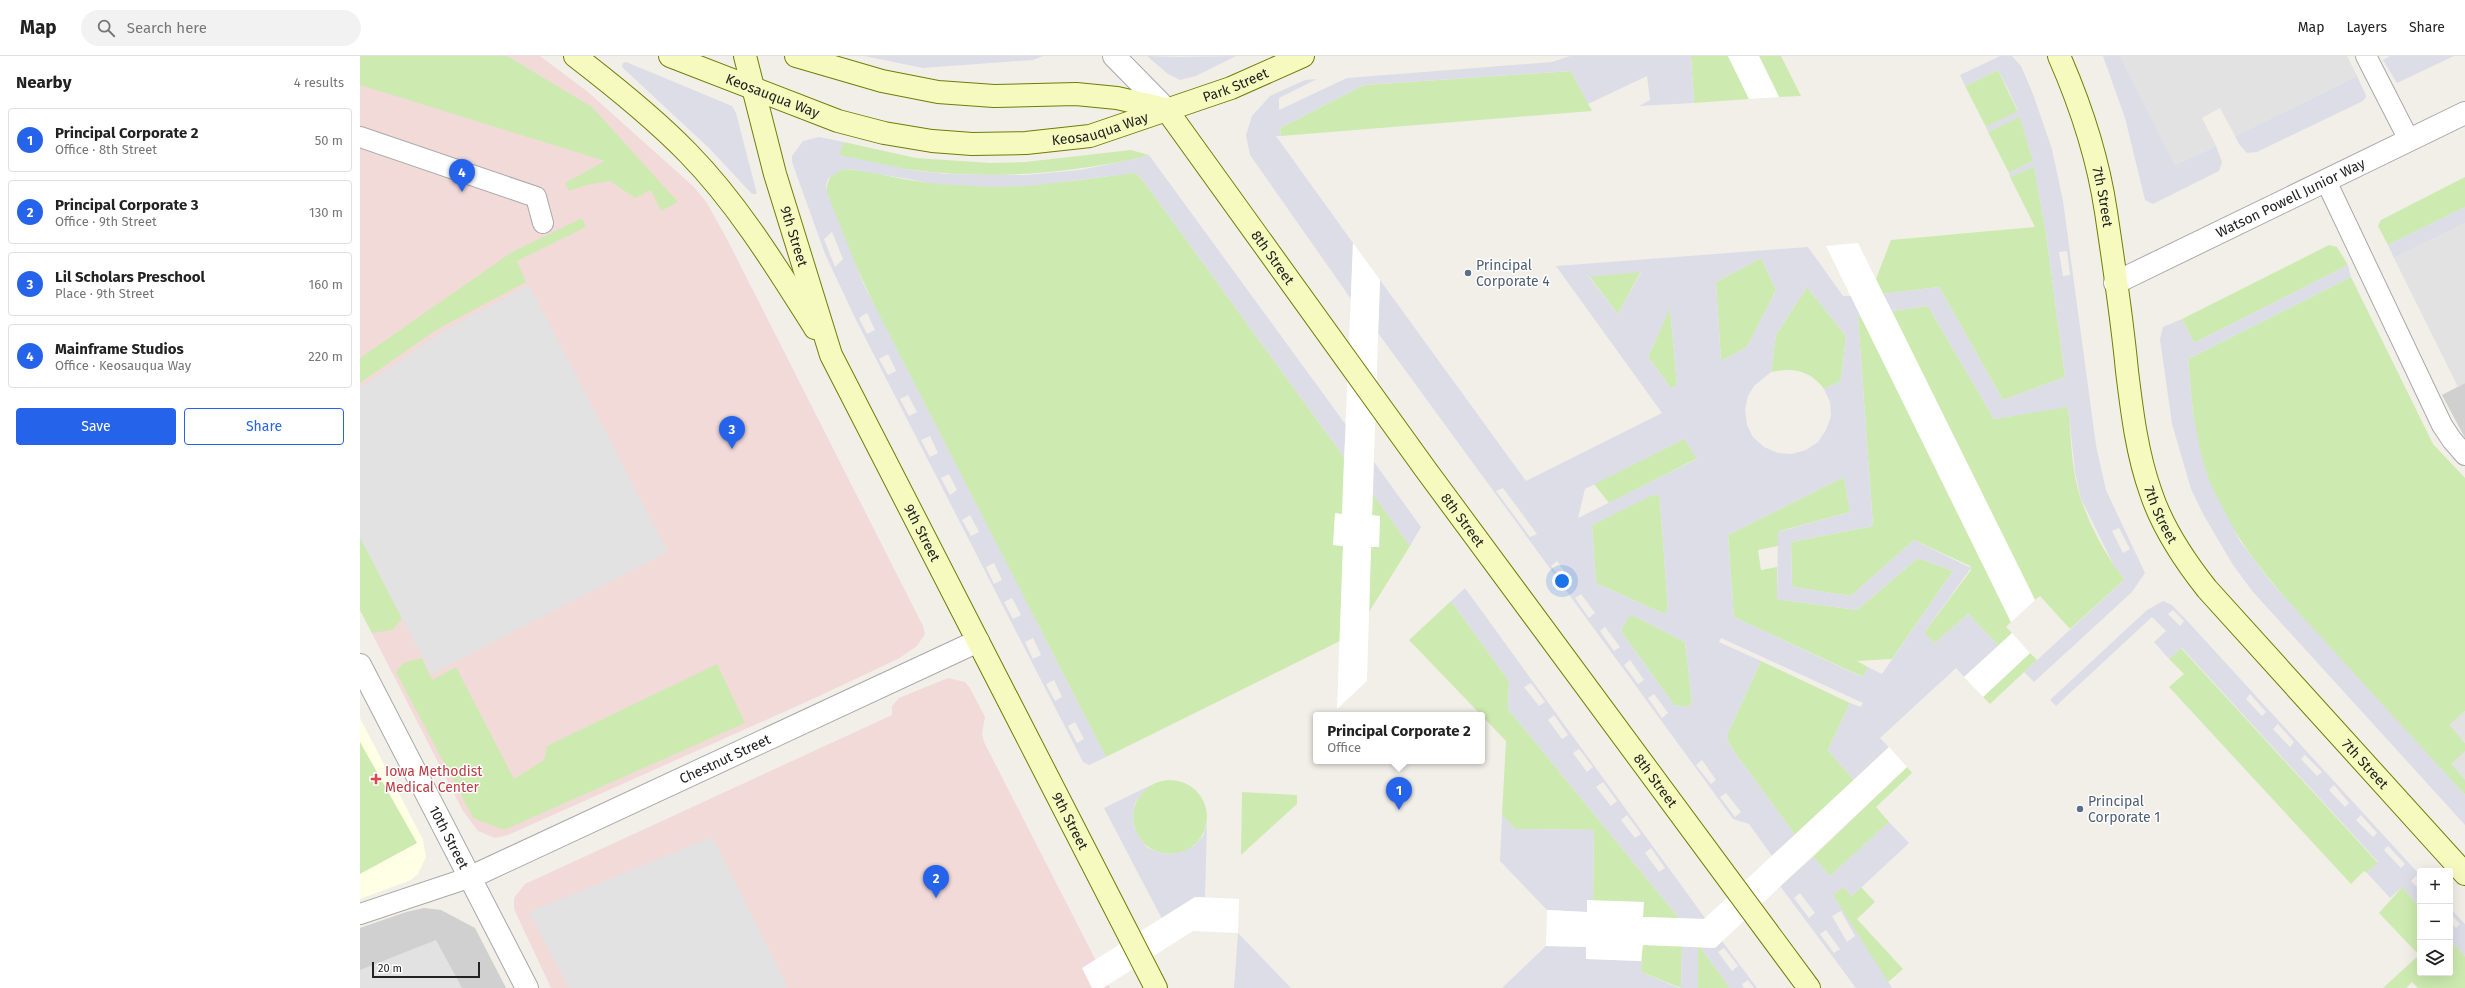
<!DOCTYPE html>
<html lang="en">
<head>
<meta charset="utf-8">
<style>
	body { margin:0; font-family:"Fira Sans",sans-serif; background:#f2f2f2; color:#222 }
	.controls { position:absolute; right:12px; bottom:12px; display:grid; overflow:hidden; border-radius:4px; box-shadow:0 4px 16px #0002 }
	.controls button { width:36px; height:36px; display:grid; place-items:center; padding:0; border:0; border-bottom:1px solid #e0e0e0; background:#fff; color:#222; font:20px sans-serif }
	.scale { position:absolute; left:12px; bottom:10px; width:108px; box-sizing:border-box; padding-left:4px; border:2px solid #222; border-top:0; font-size:11px; line-height:14px; white-space:nowrap; color:#222; -webkit-text-stroke:3px #fff; paint-order:stroke }
	.you { position:absolute; left:1202px; top:525px; width:14px; height:14px; margin:-10px; border:3px solid #fff; border-radius:50%; background:#1a73e8; box-shadow:0 0 0 6px #1a73e833 }
	.badge { display:grid; place-items:center; width:26px; height:26px; border-radius:50%; background:#2563eb; color:#fff; font-size:13px; font-weight:700 }
	.pin { position:absolute; translate:-50% -33px; filter:drop-shadow(0 1px 2px #0008) }
	.pin::after { content:''; position:absolute; top:21px; width:14px; height:12px; background:inherit; clip-path:polygon(0 0,100% 0,50% 100%) }
	.popup { position:absolute; left:953px; top:656px; width:172px; height:52px; box-sizing:border-box; display:grid; place-content:center; border-radius:4px; background:#fff; filter:drop-shadow(0 1px 3px #0005); font-size:13px; white-space:nowrap; color:#767676 }
	.popup b { font-size:15px; color:#222 }
	.popup::after { content:''; position:absolute; left:50%; top:100%; margin-left:-8px; border:8px solid transparent; border-top-color:#fff }
	.list { margin:0; padding:0; list-style:none }
	h2 { display:flex; justify-content:space-between; align-items:center; height:52px; margin:0; padding:0 16px; font-size:17px }
	h2 small { font-size:13px; font-weight:400; color:#767676 }
	.list li { display:grid; grid-template-columns:26px 1fr auto; gap:12px; align-items:center; box-sizing:border-box; height:64px; margin:0 8px 8px; padding:0 8px; border:1px solid #e0e0e0; border-radius:4px }
	.list b { display:block; font-size:15px; white-space:nowrap }
	.list p { margin:0; font-size:13px; white-space:nowrap; color:#767676 }
	.list em { font-size:13px; font-style:normal; color:#767676 }
	.actions { display:flex; gap:8px; padding:12px 16px }
	.actions a { flex:1; padding:9px 0; border:1px solid #2563eb; border-radius:4px; text-align:center; font-size:14px; color:#2563eb }
	.actions .main { background:#2563eb; color:#fff }
	.icon { flex:none; width:22px; height:22px; fill:none; stroke:currentColor; stroke-width:2; stroke-linecap:round; stroke-linejoin:round }
	.map { position:relative; flex:none; width:2105px; height:932px; overflow:hidden }
	header { display:flex; align-items:center; gap:24px; box-sizing:border-box; height:56px; padding:0 20px; background:#fff; border-bottom:1px solid #e0e0e0 }
	header strong { font-size:19px }
	nav { display:flex; gap:22px; margin-inline-start:auto; font-size:14px }
	.search { width:280px; height:36px; background:#f2f2f2; display:flex; align-items:center; gap:10px; box-sizing:border-box; padding:0 14px; border-radius:22px; color:#767676; font-size:15px }
	main { display:flex }
	aside { flex:1; background:#fff }
	.map>svg:first-child { display:block }
</style>
</head>
<body>
<header>
<strong>Map</strong>
<div class="search"><svg class="icon" aria-label="search" viewBox="0 0 24 24"><circle cx="10" cy="10" r="6"/><path d="M15 15l6 6"/></svg>Search here</div>
<nav><a>Map</a><a>Layers</a><a>Share</a></nav>
</header>
<main>
<aside>
<h2>Nearby<small>4 results</small></h2>
<ul class="list">
<li><span class="badge">1</span><div><b>Principal Corporate 2</b><p>Office · 8th Street</p></div><em>50 m</em></li>
<li><span class="badge">2</span><div><b>Principal Corporate 3</b><p>Office · 9th Street</p></div><em>130 m</em></li>
<li><span class="badge">3</span><div><b>Lil Scholars Preschool</b><p>Place · 9th Street</p></div><em>160 m</em></li>
<li><span class="badge">4</span><div><b>Mainframe Studios</b><p>Office · Keosauqua Way</p></div><em>220 m</em></li>
</ul>
<div class="actions"><a class="main">Save</a><a>Share</a></div>
</aside>
<div class="map">
<svg width="2105" height="932" viewBox="0 0 2105 932">
	<rect width="100%" height="100%" fill="#f2efe9"/>
	<!-- commercial -->
	<g fill="#f2dad9">
		<path d="M0,0H180L228,36L334,131L347,147L367,183L563,570L565,578L557,590L538,603L444,647L148,779L135,782L118,775L103,755L0,554Z"/>
		<path d="M588,622L605,626L610,632L625,661L622,678L624,686L750,932H191L154,853V842L165,828L532,659V650L539,642Z"/>
	</g>
	<!-- education -->
	<path fill="#ffffe5" d="M0,662L63,784L66,801L58,818L51,824L0,843Z"/>
	<!-- religious -->
	<g fill="#d0d0d0">
		<path d="M2105,327V382L2082,339Z"/>
		<path d="M64,852L81,854L115,872L146,932H0V872L46,856Z"/>
	</g>
	<!-- grass -->
	<g fill="#cdebb0">
		<path d="M0,0H147L232,51L318,146L301,155L291,134L275,142L250,125L226,129L209,135L205,127L245,105L0,29Z"/>
		<path d="M1331,0H1368L1389,43L1334,47Z"/>
		<path d="M1399,0H1421L1441,40L1419,41Z"/>
		<path d="M1638,14L1658,56L1626,71L1605,30Z"/>
		<path d="M1211,15L1232,55L921,80L920,72L1004,29Z"/>
		<path d="M1660,60L1673,105L1649,117L1628,76Z"/>
		<path d="M484,86L556,102L631,107L665,106L771,94L789,99L780,102C701,118 633,124 553,114C528,111 503,104 478,99Z"/>
		<path d="M1674,110L1686,177L1705,321L1643,344L1579,231L1523,238L1516,223L1531,184L1675,171L1650,121Z"/>
		<path d="M481,113C509,113 537,124 565,126C635,132 698,129 768,117H775L782,123L984,401L982,458H975L974,489L983,490L980,585L746,701L521,264L490,197L467,139C466,126 469,119 481,113Z"/>
		<path d="M2105,121V151L2028,189L2018,170L2021,164Z"/>
		<path d="M222,162L226,171L157,205L166,226L76,274L0,327V302L152,196Z"/>
		<path d="M1969,189L1977,191L1988,209L1834,287L1822,263Z"/>
		<path d="M1401,202L1416,234L1387,291L1361,305L1356,226Z"/>
		<path d="M1281,215L1258,258L1229,220Z"/>
		<path d="M1991,221L2073,388L2105,422V655L2090,669L2105,687V739C2063,694 2022,648 1980,603C1931,549 1879,496 1850,428C1834,390 1832,345 1828,303Z"/>
		<path d="M1447,231L1486,280L1481,325L1464,333C1451,315 1433,311 1411,316L1416,279Z"/>
		<path d="M1568,250L1634,363L1708,350C1711,377 1711,407 1718,433C1725,460 1746,502 1765,523L1710,573L1680,540L1675,544L1532,255Z"/>
		<path d="M1310,251L1317,329L1311,332L1288,301Z"/>
		<path d="M1501,260L1651,566L1646,571L1652,577L1639,590L1608,558L1575,587L1564,577L1611,514L1610,510L1554,484L1491,540L1433,531L1432,529L1431,486L1513,470L1498,261Z"/>
		<path d="M1324,383L1338,402L1249,447L1234,428Z"/>
		<path d="M1484,421L1490,456L1420,475L1418,490L1398,494L1401,514L1417,511V543L1497,554L1558,502L1593,515L1532,603L1497,605L1508,611L1503,621L1374,561L1368,479Z"/>
		<path d="M1013,438L1050,490L1009,556L1011,491H1019L1020,460H1012Z"/>
		<path d="M1293,438L1299,440L1300,445L1308,553L1304,558L1236,527L1232,469Z"/>
		<path d="M0,481L42,563L32,574L12,577L0,554Z"/>
		<path d="M1091,545L1149,625L1148,653L1319,862L1283,861V846L1233,845L1234,774L1155,773L1142,759L1146,685L1049,584Z"/>
		<path d="M1268,560H1274L1325,586L1332,646L1328,651L1314,649L1261,575Z"/>
		<path d="M1821,592L2018,807L2007,817L2004,815L1991,828L1809,631L1824,618L1809,603Z"/>
		<path d="M1670,597L1677,604L1630,648L1623,641Z"/>
		<path d="M62,602L72,624L96,611L154,723L184,704L187,690L357,608L385,667L144,774L113,762L36,616L43,607Z"/>
		<path d="M1401,605L1490,647L1468,694L1494,724L1435,779L1373,694L1367,683L1368,677Z"/>
		<path d="M0,686L57,787L0,818Z"/>
		<path d="M1547,711L1552,717L1516,751L1529,766L1470,820L1453,801Z"/>
		<circle cx="810" cy="761" r="37"/>
		<path d="M882,736L937,739V748L881,799Z"/>
		<path d="M1483,831L1492,840L1501,831L1515,846L1497,863L1543,913L1527,927L1473,839Z"/>
		<path d="M2042,831L2060,851V917H2090V884L2105,900V932H2058L2052,926L2046,932H2023L2059,899L2019,857Z"/>
		<path d="M1282,889L1322,890L1321,932L1281,916Z"/>
		<path d="M1338,891H1340L1370,932H1338Z"/>
	</g>
	<!-- parking -->
	<g fill="#e2e2e2">
		<path d="M1760,0H1987L1997,20L1875,80L1860,52L1842,62L1856,90L1815,109Z"/>
		<path d="M2105,167V327L2098,331L2034,202Z"/>
		<path d="M169,229L308,496L71,618L0,481V332L85,274Z"/>
		<path d="M2105,655V687L2089,669Z"/>
		<path d="M2105,695V724L2091,708Z"/>
		<path d="M352,781L428,932H209L169,856Z"/>
		<path d="M76,884L102,932H0V914Z"/>
	</g>
	<!-- plaza -->
	<g fill="#dddde8" fill-rule="evenodd">
		<path d="M504,0H683L673,4L563,12Z"/>
		<path d="M787,0L817,1L876,0L836,20L820,24L808,18Z"/>
		<path d="M1210,0H1331L1334,47L1279,50L1290,44L1287,20L1228,48L1211,15L1004,29L920,72L921,80H916L993,187L991,243L890,99L886,79L892,60L910,40L945,24L957,23L919,42V54L987,22L1192,6Z"/>
		<path d="M1640,0H1652L1661,10L1673,38L1692,93L1703,145L1736,389L1746,434L1785,517L1772,536L1674,626L1664,616L1765,523L1755,512L1721,443L1715,416L1708,351L1634,363L1568,250L1532,255L1523,238L1579,231L1643,344L1705,321L1686,177L1674,111L1650,121L1649,117L1673,105L1660,61L1628,76L1626,71L1658,55L1648,33L1638,14L1605,30L1600,19ZM1707,195L1710,219L1703,220L1699,196ZM1759,472L1770,493L1763,497L1752,475Z"/>
		<path d="M1743,0H1760L1815,109L1856,90L1862,106L1859,115L1793,148L1785,144L1765,62Z"/>
		<path d="M2030,0H2094L2037,27L2023,4Z"/>
		<path d="M266,6L372,50L376,57L397,138H392L349,92L262,11L263,7Z"/>
		<path d="M1997,20L2005,37L2006,41L2003,45L1897,96L1887,97L1879,88L1875,80Z"/>
		<path d="M459,81L484,86L479,99L551,114L586,118L666,119L720,114L780,102L789,99L986,369L984,401L782,123L775,117L669,130L633,131L577,128L489,113L481,114L468,123L466,129L468,139L503,227L746,701L729,709L723,706L496,264L465,198L432,106V100L443,85ZM472,176L483,203L475,211L464,183ZM507,257L515,274L507,278L499,262ZM528,298L536,315L528,319L519,303ZM548,339L557,356L549,360L540,343ZM570,380L578,397L570,401L561,384ZM589,418L597,434L590,439L581,422ZM610,459L619,476L611,480L602,464ZM634,507L642,524L634,528L626,511ZM652,542L661,559L653,563L644,546ZM673,582L681,599L673,603L665,586ZM694,624L702,641L695,645L686,628ZM715,666L724,683L717,687L708,670Z"/>
		<path d="M2105,151V167L2034,202L2028,189Z"/>
		<path d="M1448,191L1483,240H1491L1501,260L1498,261L1513,470L1431,486L1432,529L1433,531L1491,540L1554,484L1611,512L1564,577L1575,587L1608,558L1639,590L1604,621L1596,612L1520,682L1529,691L1494,724L1468,694L1490,647L1501,651L1503,647L1361,582L1359,586L1401,605L1368,677L1367,683L1373,694L1435,779L1412,800L1389,768L1373,763L1018,277L1020,224L1166,425L1302,357L1196,210ZM1401,202L1416,234L1387,291L1361,305L1356,226ZM1281,216L1258,258L1229,221L1280,216ZM1447,231L1486,280L1481,325L1464,333L1470,346L1471,360L1466,374L1458,386L1446,394L1432,398L1418,397L1404,391L1393,381L1387,369L1385,354L1388,340L1394,330L1411,316L1416,279ZM1310,252L1317,329L1311,332L1288,301ZM1324,383L1337,403L1218,462L1225,433ZM1484,421L1490,456L1418,476L1417,543L1497,554L1558,502L1593,515L1522,618L1508,611L1502,621L1374,561L1368,479ZM1143,432L1177,478L1170,481L1136,435ZM1293,439L1299,440L1300,445L1308,553L1304,558L1236,527L1232,469ZM1197,505L1211,525L1206,529L1191,510ZM1221,538L1235,557L1229,562L1215,542ZM1274,560L1325,586L1332,646L1328,651L1314,649L1261,575L1268,561ZM1245,571L1260,591L1254,595L1240,575ZM1270,604L1284,624L1278,628L1264,609ZM1294,638L1308,657L1302,662L1288,642ZM1342,704L1356,724L1351,728L1336,709ZM1366,737L1381,756L1375,761L1360,741Z"/>
		<path d="M1988,209L1991,221L1828,303L1833,357L1841,398L1850,427L1880,485L1911,526L2105,739V769L1893,536L1873,509L1843,458L1831,433L1812,368L1800,283L1803,271L1822,263L1834,287Z"/>
		<path d="M1014,406L1061,471L1050,490L1013,438Z"/>
		<path d="M1105,532L1345,862L1344,863L1319,862L1148,653L1149,625L1091,545ZM1171,627L1185,646L1179,650L1164,631ZM1194,659L1208,679L1202,683L1188,664ZM1219,693L1233,711L1227,716L1213,697ZM1243,726L1257,745L1251,750L1236,731ZM1267,759L1281,778L1275,782L1261,764ZM1291,792L1305,812L1299,816L1285,797Z"/>
		<path d="M1803,545L1812,549L1831,569L2060,819V824L2056,820L2051,825L2060,834V851L2042,831L2030,842L2007,817L2018,806L1822,592L1809,603L1794,586L1806,575L1792,561L1696,650L1690,644L1787,554ZM1813,554L1824,565L1820,570L1808,558ZM1890,638L1906,656L1902,660L1886,643ZM1918,668L1934,686L1930,691L1913,673ZM1945,699L1962,716L1957,720L1941,703ZM1974,729L1989,747L1985,751L1969,734ZM2001,759L2017,777L2013,781L1996,764ZM2028,790L2045,808L2041,812L2024,794Z"/>
		<path d="M791,729L782,737L775,747L773,759L774,771L780,783L788,792L800,797L812,798L824,795L835,789L843,780L847,768L845,841H835L802,863L744,752Z"/>
		<path d="M1142,759L1155,773L1234,774L1233,845L1227,844V856L1187,854L1140,805Z"/>
		<path d="M1529,766L1549,787L1492,840L1483,831L1473,839L1532,932H1496L1420,830L1453,801L1470,820ZM1440,837L1455,857L1449,862L1434,842ZM1481,855L1495,880L1487,886L1472,860ZM1466,874L1480,893L1474,897L1460,878Z"/>
		<path d="M2090,852L2105,868V900L2090,884V866L2096,872L2100,868L2090,857Z"/>
		<path d="M878,877L930,931V932H874Z"/>
		<path d="M1362,885L1397,932H1394L1388,924L1382,928L1384,932H1370L1340,891L1355,892ZM1364,892L1378,910L1372,915L1358,896Z"/>
		<path d="M1186,890L1226,891V903L1281,905V916L1319,932H1142Z"/>
		<path d="M1322,890L1338,891V932H1321Z"/>
	</g>
	<!-- pier -->
	<g fill="#fff">
		<path d="M1368,0H1399L1419,41L1389,43Z"/>
		<path d="M993,187L1020,224L1012,459L1020,460L1019,491H1011L1007,625L977,653L983,490L973,489L975,457L982,458Z"/>
		<path d="M1498,187L1675,544L1651,566L1466,190Z"/>
		<path d="M1652,577L1670,597L1623,641L1604,621Z"/>
		<path d="M1529,691L1547,711L1355,892L1283,889L1281,905L1226,903V891L1186,890L1187,854L1227,856V844L1284,846L1283,861L1344,863Z"/>
		<path d="M835,841L879,843L878,877L833,875L743,932H732L722,912Z"/>
	</g>
	<g fill="none" stroke-linecap="round" stroke-linejoin="round">
		<defs>
			<g id="service">
				<path d="M2006,0L2049,84"/>
				<path d="M0,81L176,141L183,167"/>
				<path d="M1966,125L2082,369L2092,384L2105,399"/>
				<path d="M0,858L111,821"/>
			</g>
			<g id="minor">
				<path id="s1" d="M1755,227L2105,57"/>
				<path id="s2" d="M111,821L618,585"/>
			</g>
			<g id="tertiary">
				<path d="M754,0L806,53"/>
				<path id="s3" d="M0,609L167,932"/>
			</g>
			<g id="secondary">
				<path d="M215,0C254,30 294,62 328,97C378,148 417,212 455,272"/>
				<path id="s4" d="M310,0L478,65L524,77L572,85L612,88L666,87L730,80L871,32L943,0"/>
				<path id="s5" d="M385,0L415,118L471,299L796,932"/>
				<path d="M436,0L522,25L578,36L634,40L716,38L757,42L806,53"/>
				<path id="s6" d="M1699,0C1721,50 1738,102 1746,156C1754,209 1762,262 1767,315C1772,356 1777,398 1791,437C1803,473 1824,504 1847,533L2105,818"/>
				<path id="s7" d="M806,53L1066,414L1449,932"/>
			</g>
		</defs>
		<!-- service casing -->
		<use href="#service" stroke="#a9a9a9" stroke-width="22"/>
		<!-- minor casing -->
		<use href="#minor" stroke="#a9a9a9" stroke-width="24"/>
		<!-- tertiary casing -->
		<use href="#tertiary" stroke="#a9a9a9" stroke-width="24"/>
		<!-- secondary casing -->
		<use href="#secondary" stroke="#707d05" stroke-width="24"/>
		<!-- service -->
		<use href="#service" stroke="#fff" stroke-width="20"/>
		<!-- minor -->
		<use href="#minor" stroke="#fff" stroke-width="22"/>
		<!-- tertiary -->
		<use href="#tertiary" stroke="#fff" stroke-width="22"/>
		<!-- secondary -->
		<use href="#secondary" stroke="#f7fabf" stroke-width="22"/>
	</g>
	<!-- markers -->
	<g fill="#5c6f8a" stroke="#fff" stroke-width="1.5">
		<circle cx="1108" cy="217" r="4"/>
		<circle cx="1720" cy="753" r="4"/>
	</g>
	<path fill="#e0444e" stroke="#fff" stroke-width="1.5" d="M14 717h4v4h4v4h-4v4h-4v-4h-4v-4h4z"/>
	<g text-anchor="middle" stroke-width="3" stroke-linejoin="round" paint-order="stroke">
		<!-- street labels -->
		<g font-size="14" fill="#222" stroke="#fff">
			<text dy="5" stroke="none"><textPath href="#s4" startOffset="589">Park Street</textPath></text>
			<text dy="5" stroke="none"><textPath href="#s4" startOffset="110">Keosauqua Way</textPath></text>
			<text dy="5" stroke="none"><textPath href="#s4" startOffset="446">Keosauqua Way</textPath></text>
			<text dy="5" stroke="none"><textPath href="#s6" startOffset="148">7th Street</textPath></text>
			<text dy="5" stroke="none"><textPath href="#s1" startOffset="195">Watson Powell Junior Way</textPath></text>
			<text dy="5" stroke="none"><textPath href="#s5" startOffset="187">9th Street</textPath></text>
			<text dy="5" stroke="none"><textPath href="#s7" startOffset="183">8th Street</textPath></text>
			<text dy="5" stroke="none"><textPath href="#s6" startOffset="472">7th Street</textPath></text>
			<text dy="5" stroke="none"><textPath href="#s7" startOffset="507">8th Street</textPath></text>
			<text dy="5" stroke="none"><textPath href="#s5" startOffset="511">9th Street</textPath></text>
			<text dy="5" stroke="none"><textPath href="#s2" startOffset="280">Chestnut Street</textPath></text>
			<text dy="5" stroke="none"><textPath href="#s6" startOffset="796">7th Street</textPath></text>
			<text dy="5" stroke="none"><textPath href="#s7" startOffset="831">8th Street</textPath></text>
			<text dy="5" stroke="none"><textPath href="#s5" startOffset="835">9th Street</textPath></text>
			<text dy="5" stroke="none"><textPath href="#s3" startOffset="194">10th Street</textPath></text>
		</g>
		<!-- service labels -->
		<g font-size="14" fill="#4e5e75" stroke="#fff" text-anchor="start">
			<text x="1116" y="214">Principal<tspan x="1116" dy="16">Corporate 4</tspan></text>
			<text x="1728" y="750">Principal<tspan x="1728" dy="16">Corporate 1</tspan></text>
		</g>
		<!-- health labels -->
		<g font-size="14" fill="#be3a42" stroke="#fff" text-anchor="start">
			<text x="25" y="720">Iowa Methodist<tspan x="25" dy="16">Medical Center</tspan></text>
		</g>
	</g>
</svg>
<div class="controls">
<button>+</button>
<button>−</button>
<button><svg class="icon" aria-label="layers" viewBox="0 0 24 24"><path d="M12 4l9 5-9 5-9-5zM3 14l9 5 9-5"/></svg></button>
</div>
<div class="scale">20 m</div>
<div class="you"></div>
<div class="pin badge" style="left:1039px;top:754px">1</div>
<div class="popup"><b>Principal Corporate 2</b>Office</div>
<div class="pin badge" style="left:576px;top:842px">2</div>
<div class="pin badge" style="left:372px;top:393px">3</div>
<div class="pin badge" style="left:102px;top:136px">4</div>
</div>
</main>
</body>
</html>
